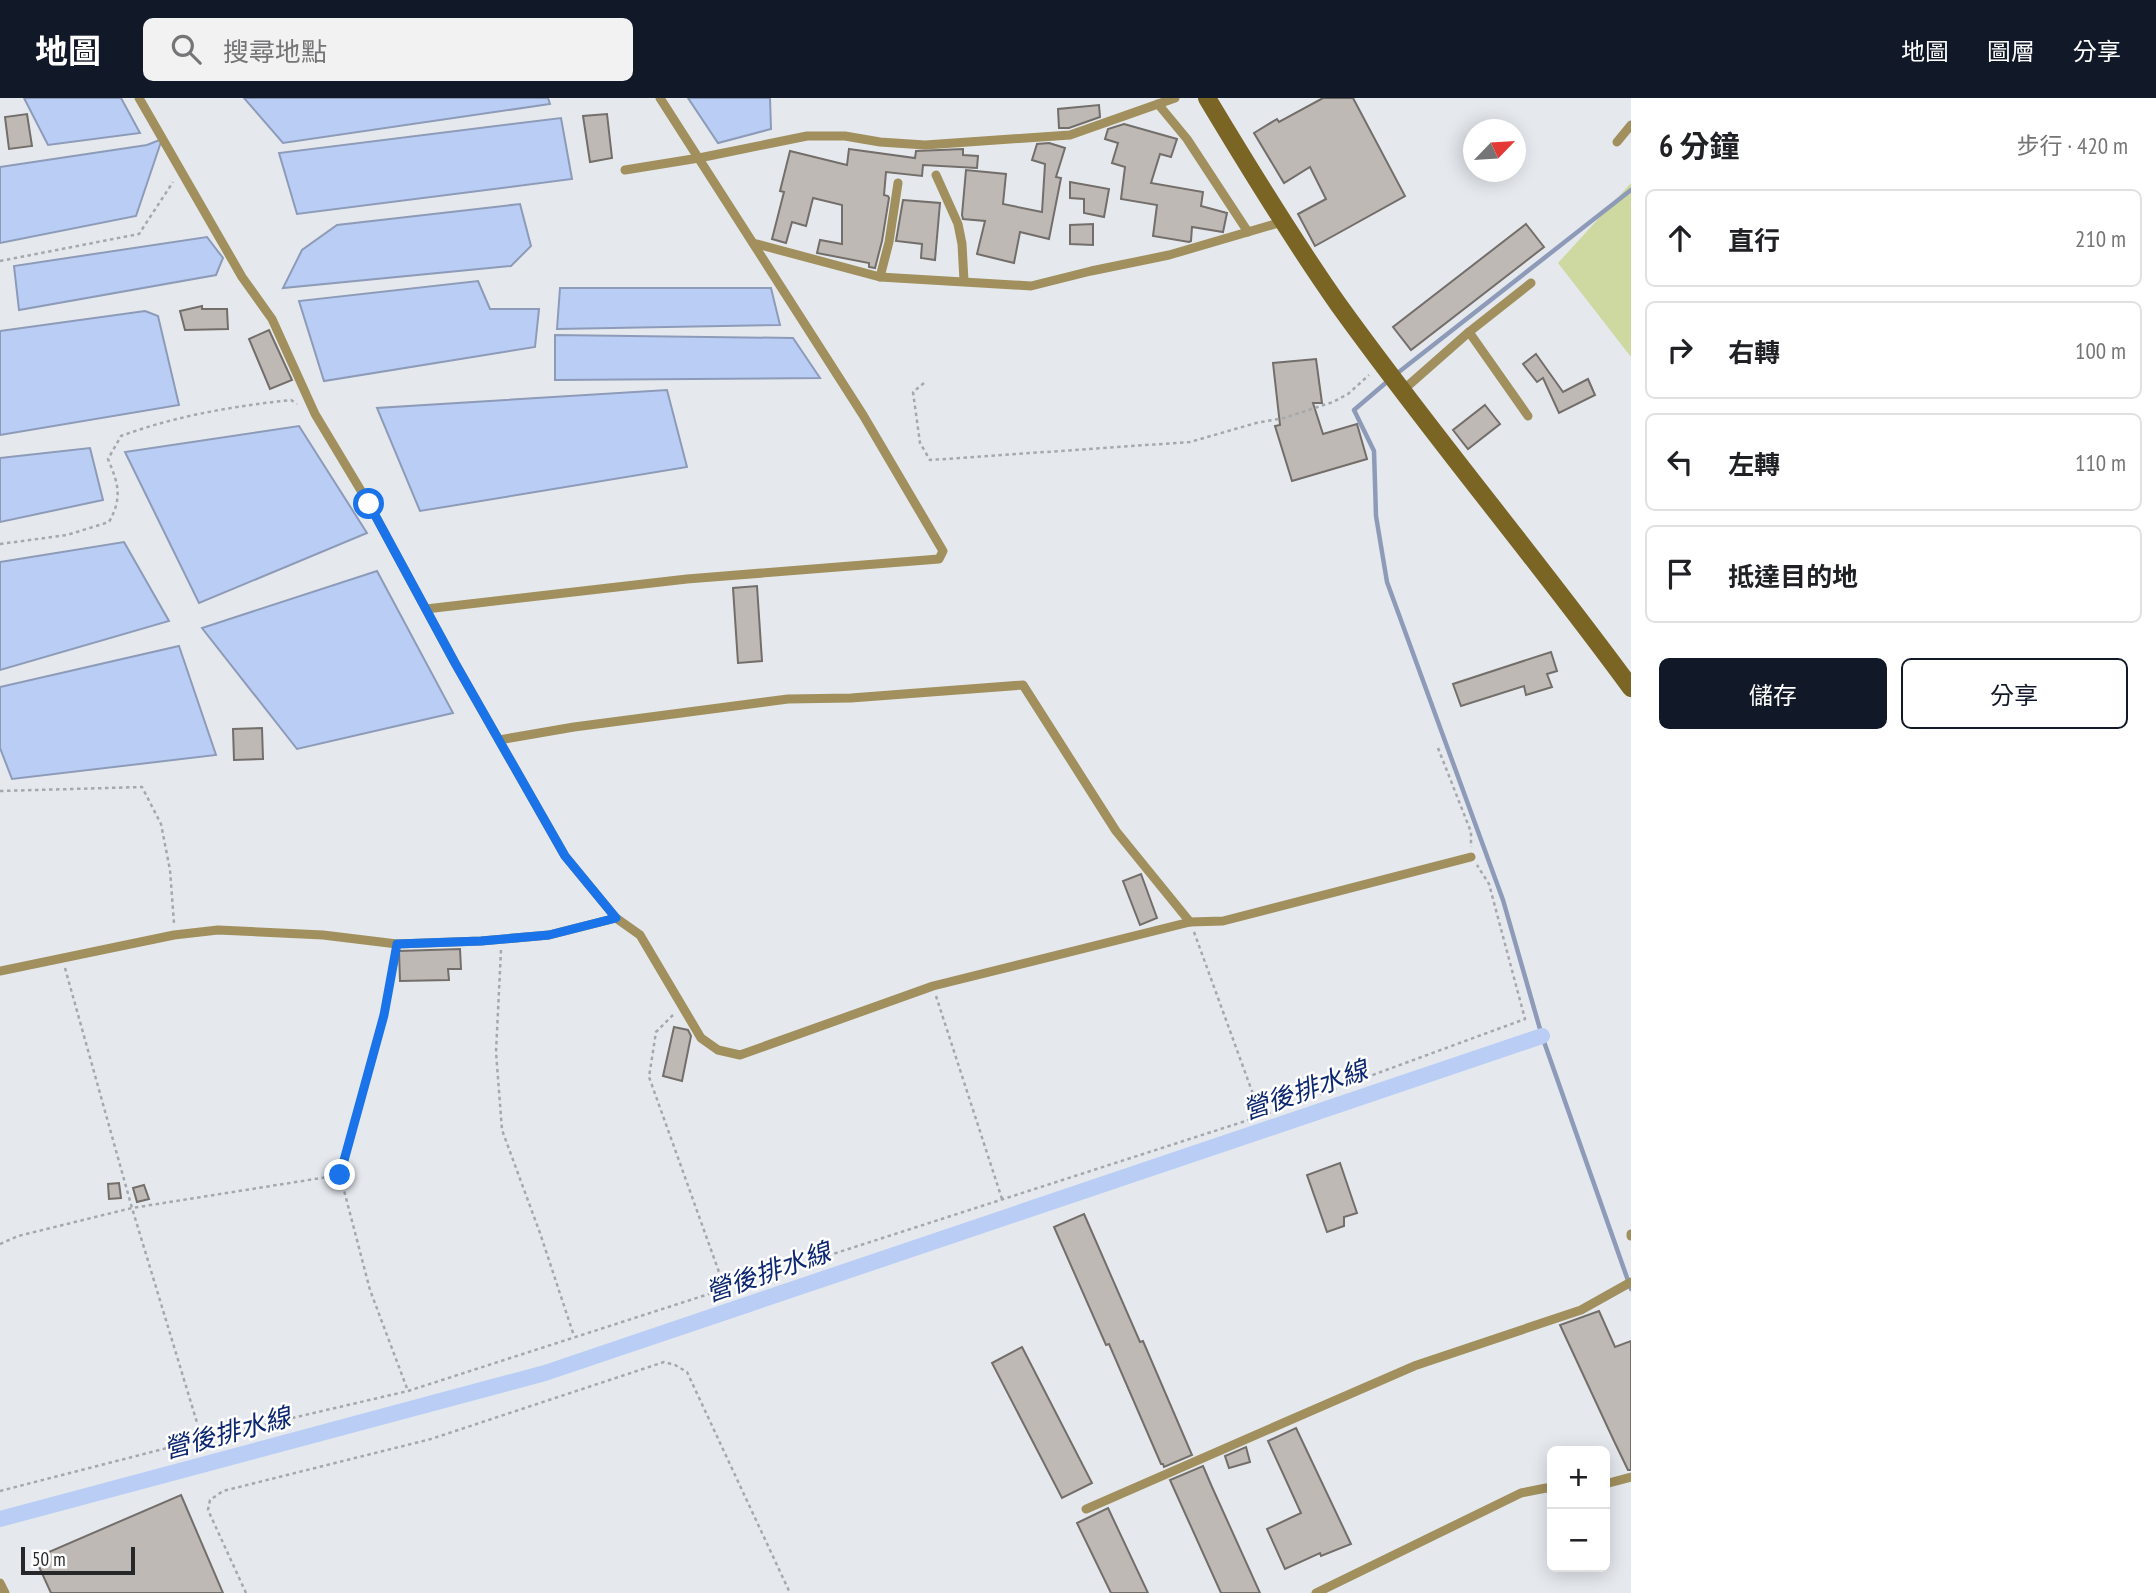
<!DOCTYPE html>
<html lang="zh-TW">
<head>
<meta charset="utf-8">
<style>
	body { margin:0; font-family:"PT Sans Narrow","Noto Sans TC",sans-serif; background:#f2f2f2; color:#202124 }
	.controls { position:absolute; right:21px; bottom:21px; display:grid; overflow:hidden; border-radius:10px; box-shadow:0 4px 18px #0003 }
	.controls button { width:63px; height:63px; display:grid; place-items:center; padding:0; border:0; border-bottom:2px solid #e0e0e0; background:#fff; color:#202124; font:35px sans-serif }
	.compass { position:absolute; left:1463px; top:21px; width:63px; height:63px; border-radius:50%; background:#fff; box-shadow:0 4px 18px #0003; rotate:65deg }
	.scale { position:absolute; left:21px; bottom:18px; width:114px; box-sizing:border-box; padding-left:7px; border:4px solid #252729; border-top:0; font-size:19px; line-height:24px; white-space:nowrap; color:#252729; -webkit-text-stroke:5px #fff; paint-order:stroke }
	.stop { position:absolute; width:21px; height:21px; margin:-16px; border:5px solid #1a73e8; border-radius:50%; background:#fff }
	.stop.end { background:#1a73e8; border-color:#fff; box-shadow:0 2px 7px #0008 }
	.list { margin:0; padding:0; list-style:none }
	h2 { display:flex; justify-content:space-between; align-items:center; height:91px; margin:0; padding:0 28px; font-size:30px }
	h2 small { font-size:23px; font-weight:400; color:#757577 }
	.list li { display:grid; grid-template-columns:46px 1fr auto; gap:21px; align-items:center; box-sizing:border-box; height:98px; margin:0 14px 14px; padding:0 14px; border:2px solid #e0e0e0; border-radius:10px }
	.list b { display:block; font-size:26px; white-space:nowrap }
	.list em { font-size:23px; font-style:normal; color:#757577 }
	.actions { display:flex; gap:14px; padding:21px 28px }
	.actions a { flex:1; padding:16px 0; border:2px solid #111827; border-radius:10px; text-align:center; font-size:24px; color:#111827 }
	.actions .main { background:#111827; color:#fff }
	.icon { flex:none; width:38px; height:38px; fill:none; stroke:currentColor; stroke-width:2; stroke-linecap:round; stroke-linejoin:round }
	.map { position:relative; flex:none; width:1631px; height:1495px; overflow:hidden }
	header { display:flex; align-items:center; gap:42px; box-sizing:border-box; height:98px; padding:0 35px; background:#111827; color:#fff }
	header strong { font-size:33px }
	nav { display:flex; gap:38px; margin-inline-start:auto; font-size:24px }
	.search { width:490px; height:63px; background:#f2f2f2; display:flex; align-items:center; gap:18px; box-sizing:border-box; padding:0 24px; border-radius:10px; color:#757577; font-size:26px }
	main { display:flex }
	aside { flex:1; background:#fff }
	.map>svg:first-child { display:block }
</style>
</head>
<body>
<header>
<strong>地圖</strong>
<div class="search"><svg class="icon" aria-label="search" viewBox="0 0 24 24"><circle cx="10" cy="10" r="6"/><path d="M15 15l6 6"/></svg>搜尋地點</div>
<nav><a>地圖</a><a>圖層</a><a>分享</a></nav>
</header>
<main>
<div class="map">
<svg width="1631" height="1495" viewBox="0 0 1631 1495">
	<rect width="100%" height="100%" fill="#e5e9ee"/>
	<!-- green -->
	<path fill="#cdd9a0" d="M1631,85V259L1558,165Z"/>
	<!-- water -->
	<g fill="#b9cdf5" stroke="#8d9bb8" stroke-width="2">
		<path d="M24,0H121L140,35L48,47Z"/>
		<path d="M244,0H548L550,6L283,45Z"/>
		<path d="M688,0H770L771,31L718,45Z"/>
		<path d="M561,20L572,81L297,116L279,55Z"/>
		<path d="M162,41L136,118L0,145V69L147,47Z"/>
		<path d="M520,106L531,148L511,168L283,190L302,152L337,127Z"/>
		<path d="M207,139L223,160L216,177L19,212L14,168Z"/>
		<path d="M478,183L490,211H539L535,249L324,283L299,203Z"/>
		<path d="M560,190H771L780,227L557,231Z"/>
		<path d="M145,213L158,218L179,307L0,337V233Z"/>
		<path d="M555,237L793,240L820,280L555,282Z"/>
		<path d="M667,292L687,369L420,413L377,310Z"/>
		<path d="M299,328L367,435L199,505L125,354Z"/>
		<path d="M90,350L103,402L0,424V360Z"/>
		<path d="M124,444L169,523L0,572V464Z"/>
		<path d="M377,473L453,615L297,651L202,530Z"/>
		<path d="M179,548L216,657L12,681L0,650V589Z"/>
	</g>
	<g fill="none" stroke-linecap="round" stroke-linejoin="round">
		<!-- stream -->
		<g stroke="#8d9bb8" stroke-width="4.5">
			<path d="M1395,277L1631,92"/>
			<path d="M1388,283L1354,312L1374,353L1376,418L1387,484L1503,802L1542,938L1631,1191"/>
		</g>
		<!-- canal -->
		<path stroke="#b9cdf5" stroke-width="16" d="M0,1421L545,1275L1542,938"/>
	</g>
	<!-- building -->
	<g fill="#bfb9b5" stroke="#736e6a" stroke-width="2">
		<path d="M1323,0H1353L1405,98L1315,148L1298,116L1326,101L1310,69L1284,85L1254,35L1277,21L1279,24Z"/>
		<path d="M1099,7L1100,19L1069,30H1059L1058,11Z"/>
		<path d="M27,16L32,48L9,51L5,19Z"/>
		<path d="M607,16L612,60L590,64L583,18Z"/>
		<path d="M1124,26L1177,41L1171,59L1160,56L1151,85L1203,94L1201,108L1227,115L1223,134L1192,129L1191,143L1189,144L1153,138L1157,107L1121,101L1125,69L1112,65L1118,45L1105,41L1108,31Z"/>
		<path d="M1049,45L1065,50L1056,79L1061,80L1049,141L1020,134L1014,165L977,156L985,123L963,121L962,117L966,72L1006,76L1003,106L1042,114L1045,66L1032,62L1037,46Z"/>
		<path d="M849,51L915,60L916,53L963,51V57L978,58L977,70L923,67L922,78L886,74L884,97L888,98L889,100L882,143L875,170L869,169V165L817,155L820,142L842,146V107L813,100L806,128L792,124L786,145L772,141L784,94L780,93L790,53L847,67Z"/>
		<path d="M1070,84L1109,91L1104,119L1084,115V101L1070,100Z"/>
		<path d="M903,102L940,105L935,162L921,160L922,146L896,143Z"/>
		<path d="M1093,126V147L1070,146V127Z"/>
		<path d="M1526,126L1544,149L1411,252L1393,229Z"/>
		<path d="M202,208V211H227L228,231L185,232L180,213Z"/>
		<path d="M269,232L292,282L270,291L249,241Z"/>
		<path d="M1536,256L1563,294L1588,281L1595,297L1559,315L1543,280L1537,284L1523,266Z"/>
		<path d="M1316,261L1322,305H1313L1323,336L1357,326L1367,361L1292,383L1275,328L1280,327L1273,265Z"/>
		<path d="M1485,307L1500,326L1468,351L1453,332Z"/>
		<path d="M757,488L762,563L738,565L733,490Z"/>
		<path d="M1551,554L1557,573L1547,576L1552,589L1526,597L1524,588L1461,608L1453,586Z"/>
		<path d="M262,630L263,661L234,662L233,631Z"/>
		<path d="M1141,776L1157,820L1140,827L1123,783Z"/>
		<path d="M460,851L461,871H448L449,882L400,883L399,853Z"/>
		<path d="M674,929L688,932L691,938L682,983L663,978Z"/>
		<path d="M1340,1065L1357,1115L1344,1119V1128L1327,1134L1307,1077Z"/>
		<path d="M119,1085L121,1100L109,1101L108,1086Z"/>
		<path d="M144,1087L149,1101L137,1104L133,1090Z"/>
		<path d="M1084,1116L1140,1244L1143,1243L1192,1357L1164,1369L1163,1366H1161L1109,1246L1106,1247L1054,1129Z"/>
		<path d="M1599,1213L1615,1249L1631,1243V1372H1628L1614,1343L1560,1227Z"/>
		<path d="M1022,1249L1092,1385L1062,1400L992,1265Z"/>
		<path d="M1296,1330L1351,1446L1321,1458L1320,1455L1285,1471L1267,1431L1301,1415L1268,1343Z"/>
		<path d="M1246,1349L1250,1364L1229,1370L1225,1358Z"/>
		<path d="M1203,1368L1212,1389L1260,1495H1221L1170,1382Z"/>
		<path d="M181,1397L223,1495H51L35,1460Z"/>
		<path d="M1108,1410L1148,1495H1111L1077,1425Z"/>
	</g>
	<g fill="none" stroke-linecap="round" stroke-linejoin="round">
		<!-- path -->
		<g stroke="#a5a8ac" stroke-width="2.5" stroke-dasharray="3.5 3.5" stroke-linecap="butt">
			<path d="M0,163L139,136L173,84"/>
			<path d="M924,285L913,294L920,345L930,362L1190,344L1256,325L1284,320L1333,304L1348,296L1369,277"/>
			<path d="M0,446L67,437L109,424C123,399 118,385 108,361L121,338C175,318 234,308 291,302L297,306"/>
			<path d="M1438,650L1471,734V749"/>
			<path d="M0,693L142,689L161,726L170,772L174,825"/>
			<path d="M1194,834L1261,1018"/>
			<path d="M501,852L496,954L502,1032L540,1135L574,1238"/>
			<path d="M395,856L384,917L340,1077L370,1192L408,1293"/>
			<path d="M65,870L132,1110L202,1341"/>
			<path d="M936,898L1002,1101"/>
			<path d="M673,917L656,934L649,979L719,1174L718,1191"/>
			<path d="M0,1146L18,1138L132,1110L340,1077"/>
			<path d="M0,1393L202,1341L408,1293L1261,1018L1525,921L1489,786L1477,767"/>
			<path d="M246,1495L208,1412L210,1402L223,1393L431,1341L664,1264L675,1267L687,1274L790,1495"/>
		</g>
		<!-- service -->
		<g stroke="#a1905d" stroke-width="9">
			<path d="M139,0L242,179L272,221L315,316L369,406L455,565L565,758L616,820"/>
			<path d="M1158,6L1187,41L1248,134"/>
			<path d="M1617,44L1631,27"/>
			<path d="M625,72L699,60L807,38H845L880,44L925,47L1070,37L1175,0"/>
			<path d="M936,77L958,126L962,146L964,183"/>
			<path d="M753,145L880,179L1031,188L1091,173L1169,157L1282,124"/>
			<path d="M880,179L889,144L898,85"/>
			<path d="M1469,234L1528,318"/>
			<path d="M1402,293L1469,234L1531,185"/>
			<path d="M426,511L687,481L939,461L943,453L863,317L660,0"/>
			<path d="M499,642L574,629L788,601L851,600L1023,587L1116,733L1190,824"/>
			<path d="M0,873L174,837L218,832L323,837L397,846L481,843L549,837L616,820L640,837L701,940L718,952L740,957L933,888L1190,824L1223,823L1471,759"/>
			<path d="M1631,1136V1138"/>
			<path d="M1605,1386L1631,1379"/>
			<path d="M1086,1411L1414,1268L1581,1212L1631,1184"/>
			<path d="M0,1485L5,1495"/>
			<path d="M1316,1495L1521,1395L1546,1390L1552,1391"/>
		</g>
		<!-- secondary -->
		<path stroke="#7a6524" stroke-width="18" d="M1207,0C1249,70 1291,139 1338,206C1432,337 1536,460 1631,590"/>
	</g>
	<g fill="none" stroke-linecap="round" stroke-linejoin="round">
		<!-- route -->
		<path stroke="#1a73e8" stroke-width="9" d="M340,1077L384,917L397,846L481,843L549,837L616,820L565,758L455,565L369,406"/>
	</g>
	<g text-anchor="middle" stroke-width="5" stroke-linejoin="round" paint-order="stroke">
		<!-- water labels -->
		<g font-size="26" font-style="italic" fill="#0d2871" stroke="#fff">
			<text transform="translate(1305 992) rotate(-19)" y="9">營後排水線</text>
			<text transform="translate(768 1174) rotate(-19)" y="9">營後排水線</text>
			<text transform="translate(227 1335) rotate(-15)" y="9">營後排水線</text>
		</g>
	</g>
</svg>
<div class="controls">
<button>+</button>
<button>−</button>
</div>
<svg class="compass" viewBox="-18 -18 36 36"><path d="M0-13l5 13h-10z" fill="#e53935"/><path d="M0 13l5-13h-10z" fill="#757577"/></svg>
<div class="scale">50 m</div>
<div class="stop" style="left:369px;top:406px"></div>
<div class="stop end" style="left:340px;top:1077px"></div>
</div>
<aside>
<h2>6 分鐘<small>步行 · 420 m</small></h2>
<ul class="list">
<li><svg class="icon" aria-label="ahead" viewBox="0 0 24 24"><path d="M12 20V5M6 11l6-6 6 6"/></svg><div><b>直行</b></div><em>210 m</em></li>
<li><svg class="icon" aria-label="right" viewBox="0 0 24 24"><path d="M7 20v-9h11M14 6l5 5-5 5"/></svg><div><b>右轉</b></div><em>100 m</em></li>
<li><svg class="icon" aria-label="left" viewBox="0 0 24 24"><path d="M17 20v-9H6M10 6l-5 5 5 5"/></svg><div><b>左轉</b></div><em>110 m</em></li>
<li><svg class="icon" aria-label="arrive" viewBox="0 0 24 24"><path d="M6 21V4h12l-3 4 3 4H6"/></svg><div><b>抵達目的地</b></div></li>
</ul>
<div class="actions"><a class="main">儲存</a><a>分享</a></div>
</aside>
</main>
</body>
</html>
